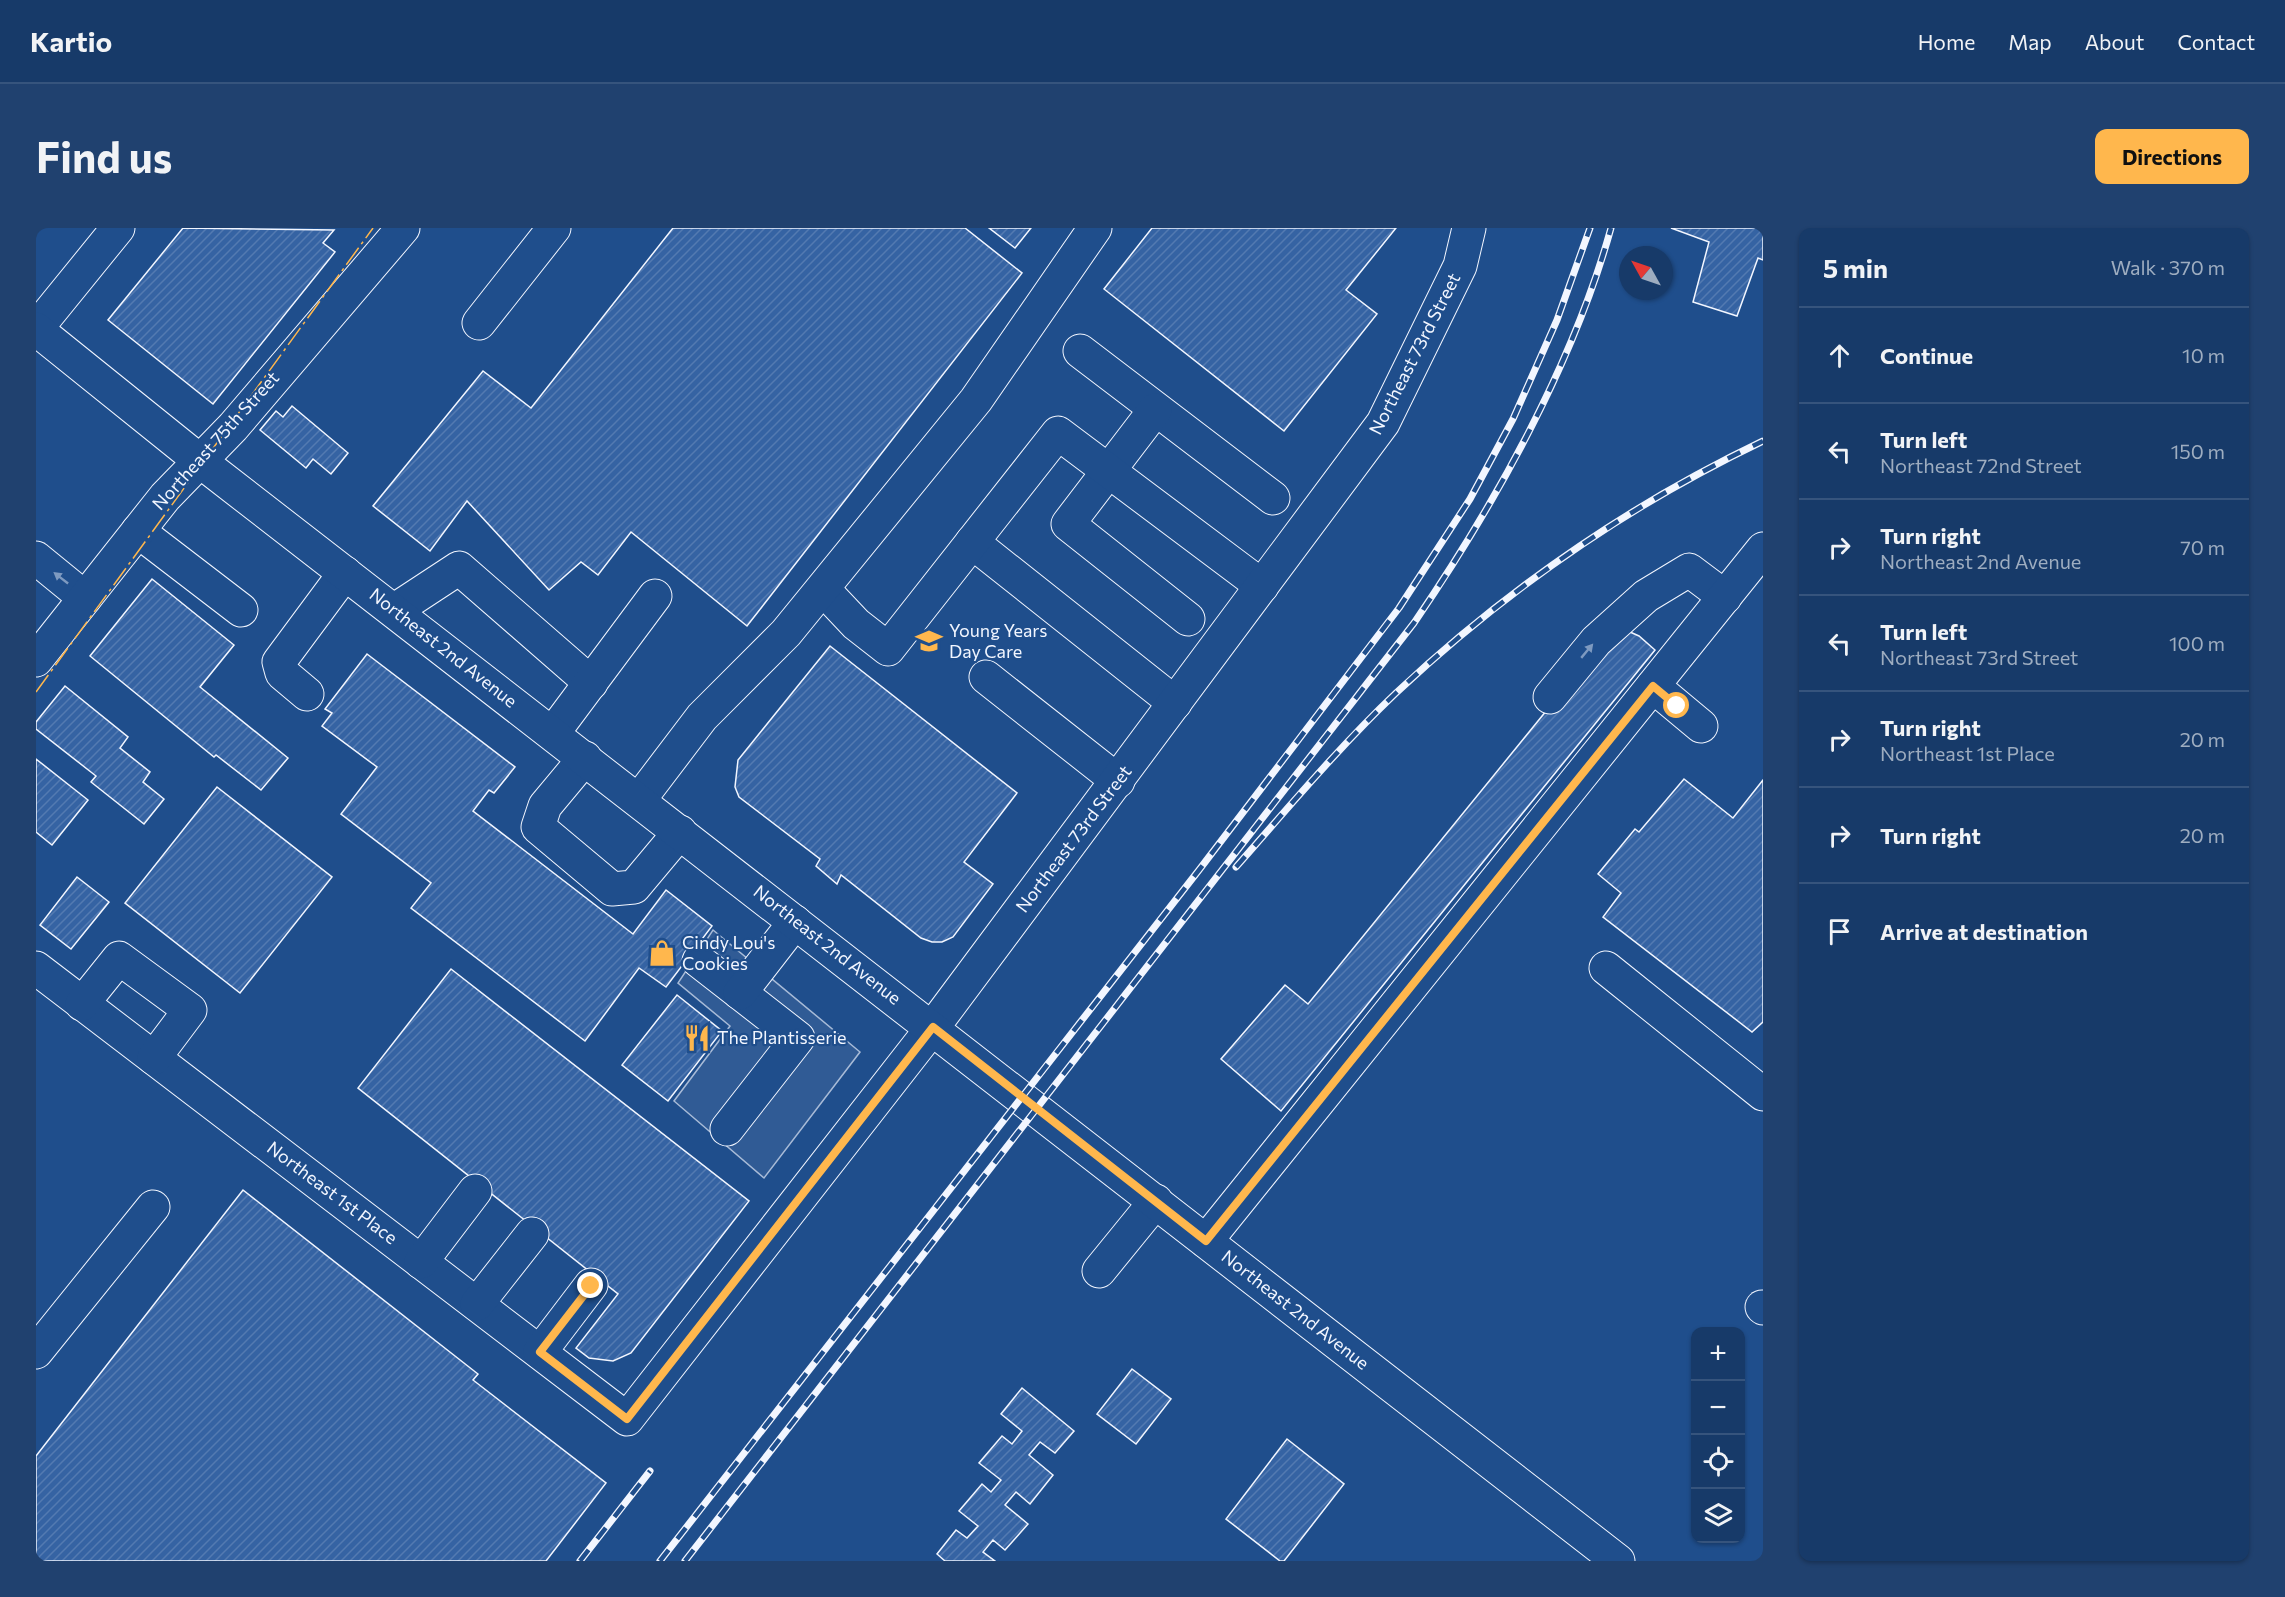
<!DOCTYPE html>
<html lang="en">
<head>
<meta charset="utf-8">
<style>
	body { margin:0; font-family:Commissioner,sans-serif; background:#20416f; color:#f1f3f6 }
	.controls { position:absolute; right:18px; bottom:18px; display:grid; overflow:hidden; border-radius:12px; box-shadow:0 2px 4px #0004 }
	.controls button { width:54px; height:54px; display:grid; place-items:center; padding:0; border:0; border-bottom:2px solid #36547d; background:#173a69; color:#f1f3f6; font:30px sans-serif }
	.compass { position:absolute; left:1583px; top:18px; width:54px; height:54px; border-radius:50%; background:#173a69; box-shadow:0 2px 4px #0004; rotate:310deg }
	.stop { position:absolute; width:18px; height:18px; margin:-14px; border:4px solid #ffb74d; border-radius:50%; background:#fff }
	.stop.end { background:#ffb74d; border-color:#fff; box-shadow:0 2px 6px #0008 }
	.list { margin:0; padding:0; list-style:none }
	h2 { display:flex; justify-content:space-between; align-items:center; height:78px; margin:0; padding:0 24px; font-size:26px }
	h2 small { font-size:20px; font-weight:400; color:#9eadc0 }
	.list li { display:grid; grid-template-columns:39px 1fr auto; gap:18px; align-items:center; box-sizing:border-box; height:96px; padding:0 24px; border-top:2px solid #36547d }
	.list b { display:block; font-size:22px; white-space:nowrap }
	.list p { margin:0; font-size:20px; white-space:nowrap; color:#9eadc0 }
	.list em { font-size:20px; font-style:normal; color:#9eadc0 }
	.icon { flex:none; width:33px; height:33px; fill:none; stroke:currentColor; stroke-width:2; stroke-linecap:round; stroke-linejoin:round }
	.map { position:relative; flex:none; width:1727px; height:1333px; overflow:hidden; border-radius:12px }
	header { display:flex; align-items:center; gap:36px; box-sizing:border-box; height:84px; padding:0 30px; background:#173a69; border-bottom:2px solid #36547d }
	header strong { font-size:28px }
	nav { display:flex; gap:33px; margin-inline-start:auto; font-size:21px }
	.intro { display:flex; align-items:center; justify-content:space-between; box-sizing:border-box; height:144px; padding:0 36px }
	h1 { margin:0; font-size:42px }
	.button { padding:15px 27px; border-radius:12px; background:#ffb74d; color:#111; font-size:21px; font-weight:700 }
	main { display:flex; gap:36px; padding:0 36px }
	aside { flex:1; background:#173a69; border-radius:12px; box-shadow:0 2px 4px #0004 }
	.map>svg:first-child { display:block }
</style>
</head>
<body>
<header>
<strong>Kartio</strong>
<nav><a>Home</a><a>Map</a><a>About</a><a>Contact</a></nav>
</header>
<div class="intro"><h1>Find us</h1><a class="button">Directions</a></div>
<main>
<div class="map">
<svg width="1727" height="1333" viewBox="0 0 1727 1333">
	<defs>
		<pattern id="building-hatch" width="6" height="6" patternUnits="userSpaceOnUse" patternTransform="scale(1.5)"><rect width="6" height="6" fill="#3563a3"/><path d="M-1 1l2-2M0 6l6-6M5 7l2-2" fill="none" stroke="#537ab1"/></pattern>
	</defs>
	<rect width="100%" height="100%" fill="#1f4e8c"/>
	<!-- parking -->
	<path fill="#305b95" stroke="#a8bbd7" stroke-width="1.5" d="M677,702L824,824L728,950L638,873L694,798L642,755Z"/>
	<!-- building -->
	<g fill="url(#building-hatch)" stroke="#f2f6ff" stroke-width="1.5">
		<path d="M147,0L298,2L287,15L299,24L177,176L72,92Z"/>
		<path d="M637,0H929L986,45L711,398L595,304L562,347L545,334L513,362L431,273L394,323L337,278L447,143L495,180Z"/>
		<path d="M953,0H995L979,20Z"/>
		<path d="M1116,0H1360L1310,62L1341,86L1248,203L1068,61Z"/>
		<path d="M1635,0H1727V32L1722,30L1701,88L1657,74L1673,14Z"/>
		<path d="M256,178L312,225L295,246L277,231L270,240L224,202L240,183L247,189Z"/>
		<path d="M116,351L198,417L164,459L252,530L225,562L180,527L178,529L54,428Z"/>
		<path d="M1594,404L1603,408L1619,422L1245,883L1185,831L1249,757L1272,776L1567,413Z"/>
		<path d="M794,418L981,565L928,634L957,656L917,709L906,714H896L885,710L805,647L801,656L780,638L784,631L703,569L699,559L702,532Z"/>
		<path d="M331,426L479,539L458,565L453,562L437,583L597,706L630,662L676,698L630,759L603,740L549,813L375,680L395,655L305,586L341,539L286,498L296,485L289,481Z"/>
		<path d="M29,458L92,509L84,520L114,544L107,554L128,571L108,596L55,554L60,548L0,501V494Z"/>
		<path d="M0,531L52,572L16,617L0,604Z"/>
		<path d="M1648,551L1697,590L1727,552V794L1716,804L1567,689L1585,665L1562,646L1599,601L1603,604Z"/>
		<path d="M181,559L296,649L204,765L89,675Z"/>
		<path d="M41,649L73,674L35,721L4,697Z"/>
		<path d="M415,741L713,973L595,1125L577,1133L553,1130L540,1120L582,1066L322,860Z"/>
		<path d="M641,767L686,803L632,873L586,837Z"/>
		<path d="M207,962L442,1146L437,1152L570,1255L510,1333H0V1228Z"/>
		<path d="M1096,1141L1135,1171L1100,1216L1061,1186Z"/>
		<path d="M986,1160L1038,1203L1019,1225L1004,1214L993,1227L1017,1247L994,1276L980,1264L969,1277L992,1296L969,1322L957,1312L947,1324L959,1333H909L901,1326L920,1302L931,1310L942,1298L923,1283L946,1256L955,1264L965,1252L943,1235L966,1208L976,1216L986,1203L965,1186Z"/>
		<path d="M1251,1211L1308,1256L1248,1333H1244L1190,1291Z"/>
	</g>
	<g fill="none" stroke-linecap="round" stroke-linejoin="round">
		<defs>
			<g id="minor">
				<path d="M443,95L518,0"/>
				<path d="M0,101L82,0"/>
				<path d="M1044,123L1237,270"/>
				<path d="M1119,182L1032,296L1152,391"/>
				<path d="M102,303L205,382"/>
				<path d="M936,314L1139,475"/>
				<path d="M0,330L49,370"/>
				<path d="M787,361L820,396L852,421L1022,205L1226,358"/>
				<path d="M359,382L423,340L555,455"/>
				<path d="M0,432L129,269L197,199L367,0"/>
				<path d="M950,449L1082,553"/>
				<path d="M1617,458L1665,498"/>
				<path d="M271,466L246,445L243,434L309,345"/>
				<path d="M1514,469L1560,413L1610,368L1653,342L1689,369"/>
				<path d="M517,505L619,368"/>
				<path d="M549,530L509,578L502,599L576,661L598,659L644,604"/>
				<path d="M603,572L666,489L750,405L940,172L1059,0"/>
				<path d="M663,733L762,810L691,901"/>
				<path d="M0,740L591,1191L897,799L1347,195L1424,38L1433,0"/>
				<path d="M1570,740L1727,866"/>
				<path d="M704,765L759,694"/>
				<path d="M46,776L83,730L154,782L118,830"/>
				<path d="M1170,1013L1727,321"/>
				<path d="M385,1034L439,963"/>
				<path d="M1063,1043L1120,973"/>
				<path d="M441,1076L496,1006"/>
				<path d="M1726,1079L1727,1080"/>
				<path d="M0,1124L117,979"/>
				<path d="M504,1124L555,1057"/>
			</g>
			<path id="major" d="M0,101L164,233L1582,1333"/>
		</defs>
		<!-- minor casing -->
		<use href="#minor" stroke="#f2f6ff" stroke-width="35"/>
		<!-- major casing -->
		<use href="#major" stroke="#f2f6ff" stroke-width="35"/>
		<!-- minor -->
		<use href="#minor" stroke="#1f4e8c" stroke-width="33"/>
		<!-- major -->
		<use href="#major" stroke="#1f4e8c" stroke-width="33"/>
		<defs>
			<g id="rail">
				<path d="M1200,639C1252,580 1303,519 1360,465C1469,363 1593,277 1727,213"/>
				<path d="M544,1333L614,1243"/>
				<path d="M624,1333L1163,642L1363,380L1434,271L1477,191L1521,92L1554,0"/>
				<path d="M649,1333L1378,395C1458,278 1537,137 1575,0"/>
			</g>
		</defs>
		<!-- rail casing -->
		<use href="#rail" stroke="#f2f6ff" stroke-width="7"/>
		<!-- rail -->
		<use href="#rail" stroke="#1f4e8c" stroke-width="4.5" stroke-dasharray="14" stroke-linecap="butt"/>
		<!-- power -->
		<path stroke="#ffb74d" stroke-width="1.5" stroke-dasharray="21 4.5 3 4.5" stroke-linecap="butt" d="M0,464L337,0"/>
	</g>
	<!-- one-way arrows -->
	<defs><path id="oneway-solid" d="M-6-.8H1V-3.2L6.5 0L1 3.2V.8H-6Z" transform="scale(1.5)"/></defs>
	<g fill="#7e9ac0">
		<use href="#oneway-solid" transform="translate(25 350) rotate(-142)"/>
		<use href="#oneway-solid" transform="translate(1551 423) rotate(-50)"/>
	</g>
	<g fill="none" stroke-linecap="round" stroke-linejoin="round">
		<!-- route -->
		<path stroke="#ffb74d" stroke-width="8" d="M555,1058L504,1124L591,1191L897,799L1170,1013L1617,458L1641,478"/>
	</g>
	<!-- icons -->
	<defs>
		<symbol id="school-bare" viewBox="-9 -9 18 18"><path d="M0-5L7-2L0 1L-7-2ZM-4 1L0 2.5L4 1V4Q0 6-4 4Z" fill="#ffb74d" stroke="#1f4e8c" stroke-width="2.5" paint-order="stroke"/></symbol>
		<symbol id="shop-bare" viewBox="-9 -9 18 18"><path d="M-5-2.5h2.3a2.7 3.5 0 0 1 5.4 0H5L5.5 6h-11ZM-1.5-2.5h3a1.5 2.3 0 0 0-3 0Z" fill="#ffb74d" stroke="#1f4e8c" stroke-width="2.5" paint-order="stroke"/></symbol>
		<symbol id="restaurant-bare" viewBox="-9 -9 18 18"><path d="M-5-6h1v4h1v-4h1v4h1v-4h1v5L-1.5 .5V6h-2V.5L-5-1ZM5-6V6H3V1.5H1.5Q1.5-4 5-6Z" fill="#ffb74d" stroke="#1f4e8c" stroke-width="2.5" paint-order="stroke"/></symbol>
	</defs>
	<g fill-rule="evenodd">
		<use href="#school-bare" x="874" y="394" width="38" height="38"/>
		<use href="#shop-bare" x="607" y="706" width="38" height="38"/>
		<use href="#restaurant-bare" x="642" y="791" width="38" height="38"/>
	</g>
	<g text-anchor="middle" stroke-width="4.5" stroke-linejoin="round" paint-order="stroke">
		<!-- street labels -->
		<g font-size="18" fill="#f2f6ff" stroke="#1f4e8c">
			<text transform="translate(1379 126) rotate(-63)" y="6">Northeast 73rd Street</text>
			<text transform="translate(180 213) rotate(-48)" y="6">Northeast 75th Street</text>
			<text transform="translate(407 420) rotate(38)" y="6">Northeast 2nd Avenue</text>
			<text transform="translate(1038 611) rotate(-53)" y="6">Northeast 73rd Street</text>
			<text transform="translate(791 717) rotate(38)" y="6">Northeast 2nd Avenue</text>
			<text transform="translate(296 965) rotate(37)" y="6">Northeast 1st Place</text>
			<text transform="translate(1259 1082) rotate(38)" y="6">Northeast 2nd Avenue</text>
		</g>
		<!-- poi labels -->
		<g font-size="18" fill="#f2f6ff" stroke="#1f4e8c" text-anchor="start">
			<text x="913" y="409">Young Years<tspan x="913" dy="21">Day Care</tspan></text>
			<text x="646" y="721">Cindy Lou's<tspan x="646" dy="21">Cookies</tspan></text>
			<text x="681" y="816">The Plantisserie</text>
		</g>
	</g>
</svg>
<div class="controls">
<button>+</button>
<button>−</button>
<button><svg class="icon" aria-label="locate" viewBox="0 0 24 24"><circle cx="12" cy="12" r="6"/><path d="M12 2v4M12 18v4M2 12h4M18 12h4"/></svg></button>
<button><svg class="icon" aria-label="layers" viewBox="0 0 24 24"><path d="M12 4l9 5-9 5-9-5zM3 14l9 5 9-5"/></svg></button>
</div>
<svg class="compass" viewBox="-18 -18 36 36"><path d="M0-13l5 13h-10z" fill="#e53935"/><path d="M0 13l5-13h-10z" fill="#9eadc0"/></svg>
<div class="stop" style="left:1641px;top:478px"></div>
<div class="stop end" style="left:555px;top:1058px"></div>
</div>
<aside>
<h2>5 min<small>Walk · 370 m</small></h2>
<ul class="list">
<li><svg class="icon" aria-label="ahead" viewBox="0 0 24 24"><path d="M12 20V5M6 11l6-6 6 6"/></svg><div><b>Continue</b></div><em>10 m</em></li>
<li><svg class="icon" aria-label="left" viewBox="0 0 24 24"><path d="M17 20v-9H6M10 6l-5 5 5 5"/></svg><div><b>Turn left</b><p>Northeast 72nd Street</p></div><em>150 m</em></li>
<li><svg class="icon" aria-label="right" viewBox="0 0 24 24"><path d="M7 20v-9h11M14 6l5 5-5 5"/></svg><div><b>Turn right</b><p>Northeast 2nd Avenue</p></div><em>70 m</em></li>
<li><svg class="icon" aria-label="left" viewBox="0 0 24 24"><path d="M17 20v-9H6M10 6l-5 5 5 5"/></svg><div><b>Turn left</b><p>Northeast 73rd Street</p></div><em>100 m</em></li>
<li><svg class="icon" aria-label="right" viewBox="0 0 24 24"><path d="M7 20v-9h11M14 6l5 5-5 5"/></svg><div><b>Turn right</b><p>Northeast 1st Place</p></div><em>20 m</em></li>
<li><svg class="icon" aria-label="right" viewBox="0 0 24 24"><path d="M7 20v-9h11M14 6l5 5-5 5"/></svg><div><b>Turn right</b></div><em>20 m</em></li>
<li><svg class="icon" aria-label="arrive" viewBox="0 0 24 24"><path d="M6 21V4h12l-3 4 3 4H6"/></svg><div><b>Arrive at destination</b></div></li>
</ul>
</aside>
</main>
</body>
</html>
